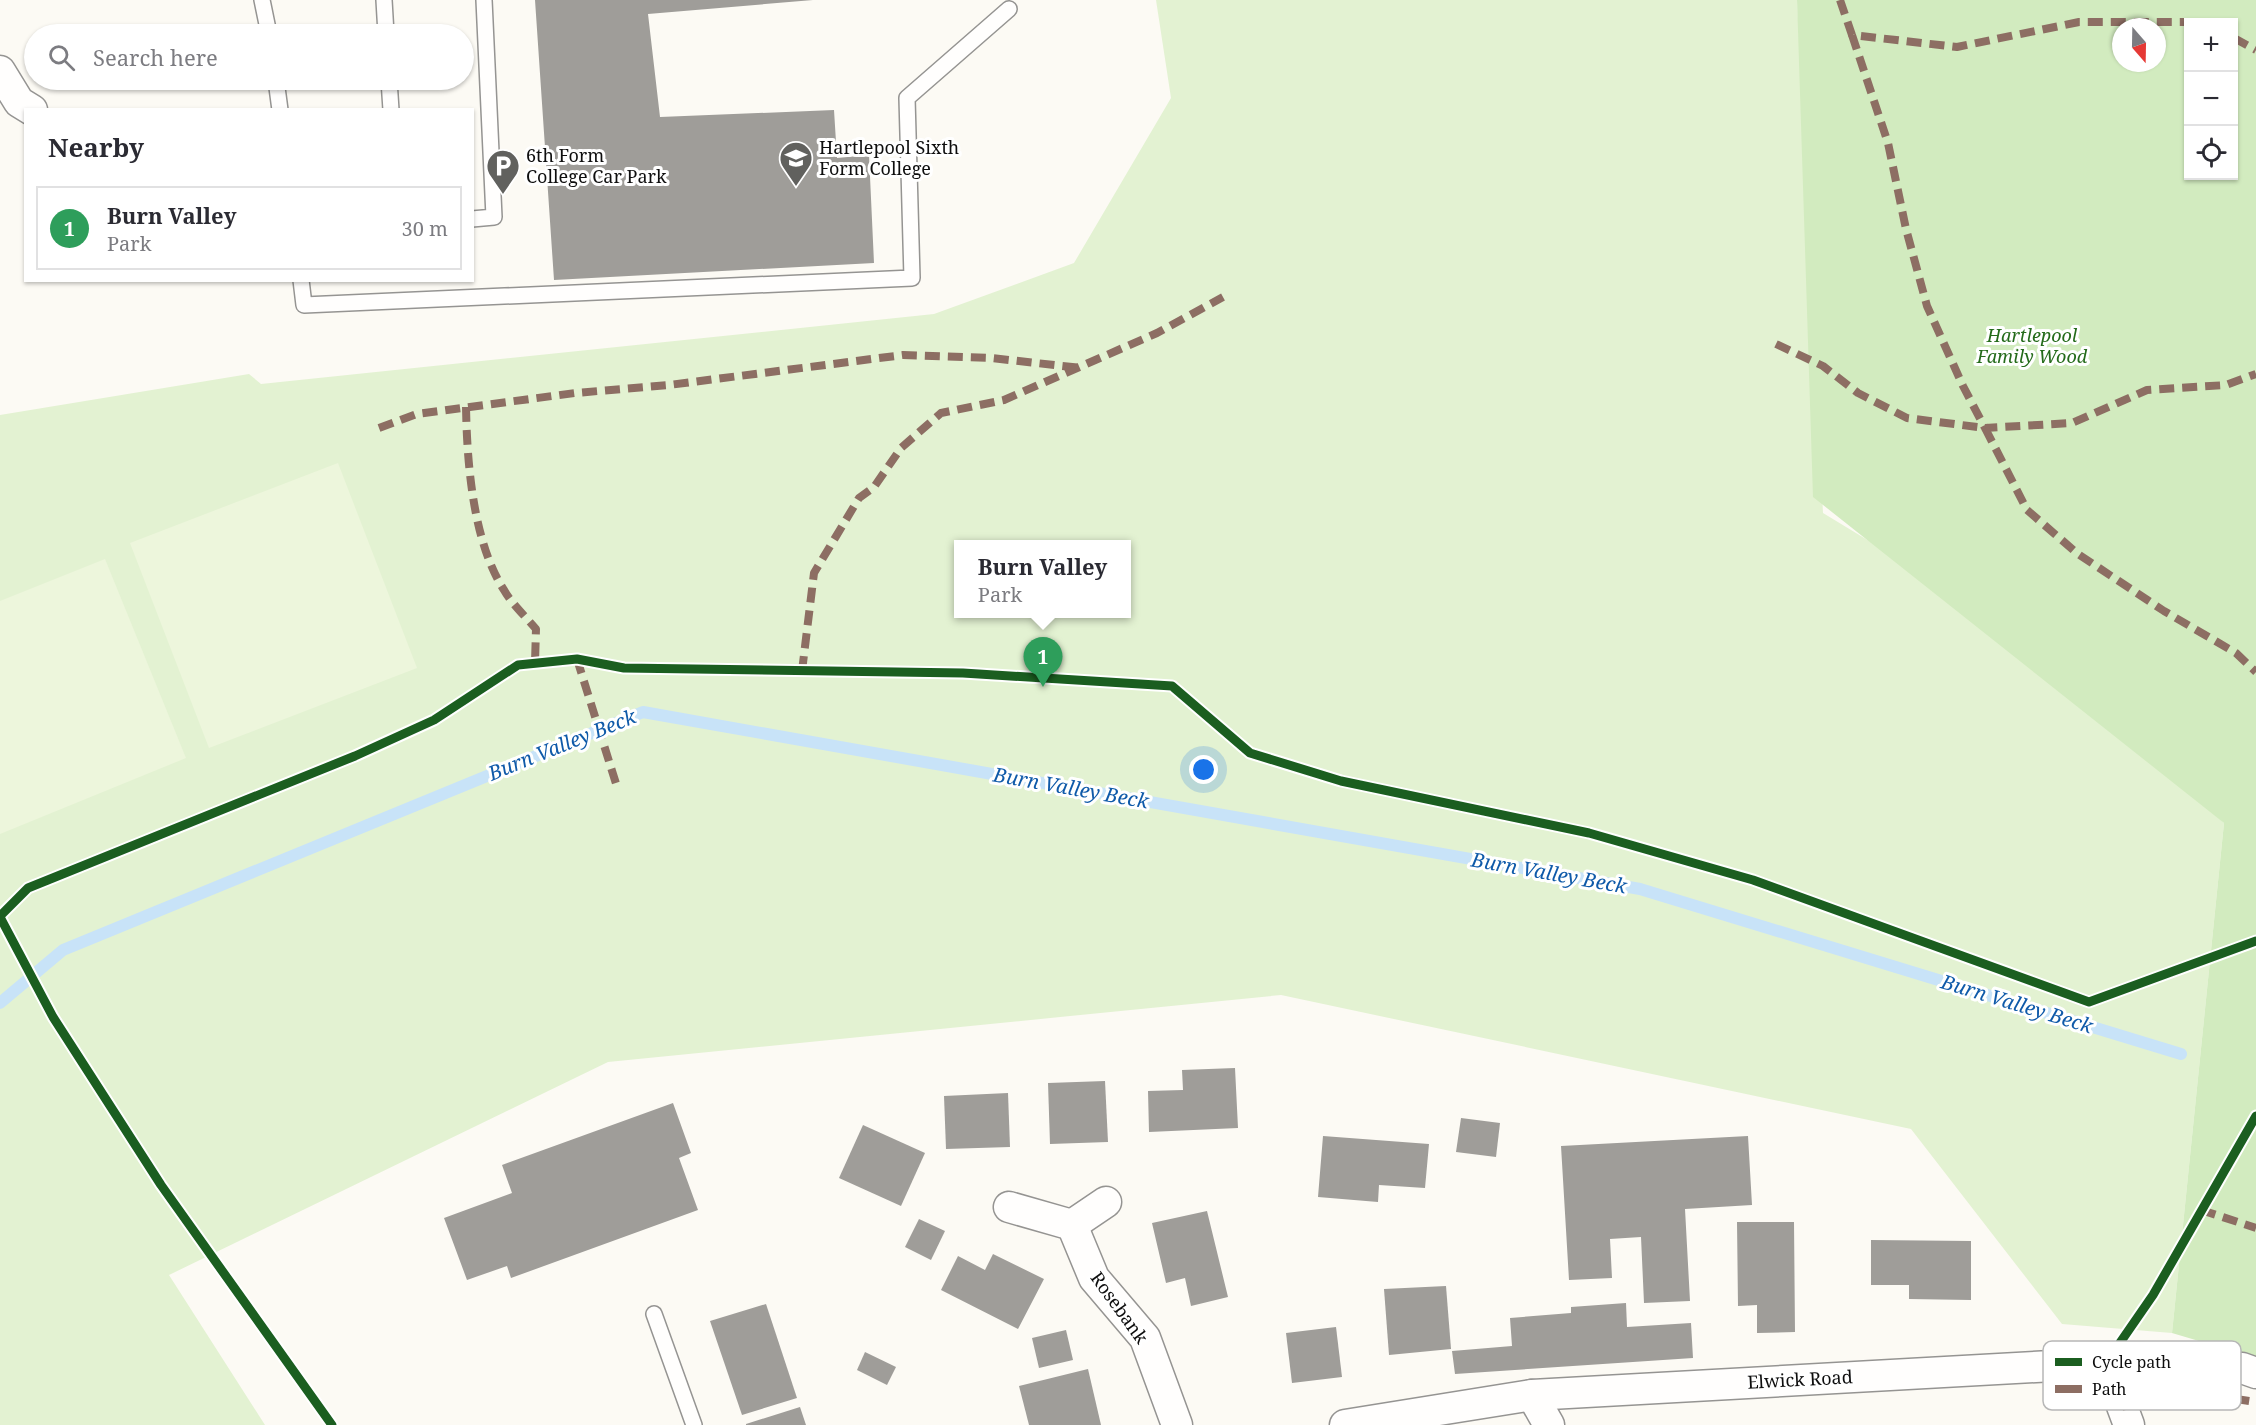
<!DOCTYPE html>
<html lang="en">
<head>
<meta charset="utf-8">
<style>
	body { margin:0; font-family:"Noto Serif",serif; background:#f7f7f7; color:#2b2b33 }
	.controls { position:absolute; right:18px; top:18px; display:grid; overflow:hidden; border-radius:0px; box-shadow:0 2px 4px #0004 }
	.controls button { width:54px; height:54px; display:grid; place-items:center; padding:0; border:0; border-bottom:2px solid #e1e1e2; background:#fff; color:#2b2b33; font:30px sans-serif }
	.compass { position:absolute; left:2112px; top:18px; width:54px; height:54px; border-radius:50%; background:#fff; box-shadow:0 2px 4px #0004; rotate:160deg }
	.you { position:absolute; left:1204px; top:770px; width:21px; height:21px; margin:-15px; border:4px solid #fff; border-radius:50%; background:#1a73e8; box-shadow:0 0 0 9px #1a73e833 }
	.badge { display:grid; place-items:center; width:39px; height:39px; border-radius:50%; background:#61615e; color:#fff; font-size:20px; font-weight:700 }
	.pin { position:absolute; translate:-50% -50px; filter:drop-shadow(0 2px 3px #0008) }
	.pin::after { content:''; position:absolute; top:32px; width:21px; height:18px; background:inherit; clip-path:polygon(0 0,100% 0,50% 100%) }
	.popup { position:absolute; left:954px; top:540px; width:177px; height:78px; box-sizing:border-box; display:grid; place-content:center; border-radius:0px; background:#fff; filter:drop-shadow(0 2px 4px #0005); font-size:20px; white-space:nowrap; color:#7c7c81 }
	.popup b { font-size:22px; color:#2b2b33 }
	.popup::after { content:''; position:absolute; left:50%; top:100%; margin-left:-12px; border:12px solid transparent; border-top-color:#fff }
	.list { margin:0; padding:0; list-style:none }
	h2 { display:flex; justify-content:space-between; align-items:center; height:78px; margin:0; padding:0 24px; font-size:26px }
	h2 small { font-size:20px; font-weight:400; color:#7c7c81 }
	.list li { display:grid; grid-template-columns:39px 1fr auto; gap:18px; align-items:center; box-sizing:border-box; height:84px; margin:0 12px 12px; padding:0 12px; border:2px solid #e1e1e2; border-radius:0px }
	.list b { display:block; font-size:22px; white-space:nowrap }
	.list p { margin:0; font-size:20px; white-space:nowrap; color:#7c7c81 }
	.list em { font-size:20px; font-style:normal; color:#7c7c81 }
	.icon { flex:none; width:33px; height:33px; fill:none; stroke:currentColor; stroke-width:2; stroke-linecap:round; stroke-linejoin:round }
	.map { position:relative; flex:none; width:2256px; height:1425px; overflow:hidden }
	.search { position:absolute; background:#fff; box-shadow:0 2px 4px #0004; left:24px; top:24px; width:450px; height:66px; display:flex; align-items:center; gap:15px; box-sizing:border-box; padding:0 21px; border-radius:33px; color:#7c7c81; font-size:22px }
	.panel { position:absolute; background:#fff; box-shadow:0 2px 4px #0004; left:24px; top:108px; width:450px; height:174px; border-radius:0px }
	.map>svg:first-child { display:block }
</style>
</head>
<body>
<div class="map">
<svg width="2256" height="1425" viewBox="0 0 2256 1425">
	<rect width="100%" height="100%" fill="#fcfaf4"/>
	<!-- green -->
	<path fill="#e3f2d2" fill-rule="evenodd" d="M1156,0H1797L1823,513L2029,638L2224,823L2172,1333L2062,1324L1911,1129L1281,995L608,1062L169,1275L265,1425H0V415L249,374L261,384L934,314L1074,263L1171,98ZM959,544H1127V614H959Z"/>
	<!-- forest -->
	<path fill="#d2ebbf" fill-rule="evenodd" d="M1797,0H2256V1358L2172,1333L2224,823L1813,497ZM2188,22H2234V176H2188ZM2121,27H2157V63H2121Z"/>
	<!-- pitch -->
	<g fill="#edf6dc">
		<path d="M338,463L417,668L209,748L130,543Z"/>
		<path d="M105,559L186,758L0,834V601Z"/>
	</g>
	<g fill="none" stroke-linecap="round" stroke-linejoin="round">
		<!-- stream -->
		<path stroke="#c8e3f8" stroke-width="12" d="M0,1003L63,950L643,712L1640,889L2181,1054"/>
	</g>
	<!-- building -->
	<g fill="#9f9d99">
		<path d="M535,0H813L648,14L660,117L834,110L837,158L869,155L874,263L554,280Z"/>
		<path d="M1235,1068L1238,1128L1149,1132L1148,1091L1183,1090L1182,1070Z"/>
		<path d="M1105,1081L1108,1142L1050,1144L1048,1083Z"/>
		<path d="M1008,1093L1010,1147L946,1149L944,1096Z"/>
		<path d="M673,1103L691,1153L679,1158L698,1210L511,1278L507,1266L467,1280L444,1218L512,1193L502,1165Z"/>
		<path d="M1461,1118L1500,1123L1496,1157L1456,1152Z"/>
		<path d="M863,1125L925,1153L901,1206L839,1178Z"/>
		<path d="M1323,1136L1429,1144L1425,1188L1379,1185L1378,1202L1318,1197Z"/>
		<path d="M1748,1136L1752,1205L1685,1209L1690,1301L1644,1303L1641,1237L1610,1239L1612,1278L1569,1280L1561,1146Z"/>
		<path d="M1207,1211L1228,1297L1191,1306L1185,1278L1166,1283L1152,1223Z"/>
		<path d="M919,1219L945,1231L931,1260L905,1247Z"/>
		<path d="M1737,1222H1794L1795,1332L1757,1333V1305L1738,1306Z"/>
		<path d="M1871,1240L1971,1241V1300L1909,1299V1285H1871Z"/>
		<path d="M993,1254L1044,1279L1018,1329L941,1290L958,1256L985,1270Z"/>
		<path d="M1446,1286L1451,1349L1389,1355L1384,1289Z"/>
		<path d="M1626,1303L1627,1327L1691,1323L1693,1358L1455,1374L1452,1351L1512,1346L1510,1318L1571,1313V1307Z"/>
		<path d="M766,1304L797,1398L742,1415L710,1321Z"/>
		<path d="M1336,1327L1342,1377L1292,1383L1286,1333Z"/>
		<path d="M1066,1330L1073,1360L1039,1368L1032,1338Z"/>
		<path d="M865,1352L896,1367L887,1385L857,1370Z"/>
		<path d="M1088,1369L1101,1425H1029L1019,1386Z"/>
		<path d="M800,1407L806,1425H746V1424Z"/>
	</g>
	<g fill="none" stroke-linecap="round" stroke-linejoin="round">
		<defs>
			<g id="lane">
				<path d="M262,0L269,34"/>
				<path d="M384,0L386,34"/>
				<path d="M276,80L280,110"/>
				<path d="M389,80L391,110"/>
				<path d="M472,219L494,217L484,0"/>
				<path d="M301,280L304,305L912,278L907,98L1009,9"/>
				<path d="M654,1314L694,1425"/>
			</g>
			<g id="street">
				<path d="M0,71L19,102L32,110"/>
				<path d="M1009,1207L1072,1225L1094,1278L1145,1338L1177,1425"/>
				<path d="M1072,1225L1106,1202"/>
				<path d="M2106,1363L2129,1425"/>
				<path d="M1532,1395L1549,1425"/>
				<path d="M1345,1425L1532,1395L2106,1363L2242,1368L2256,1373"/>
			</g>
		</defs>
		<!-- lane casing -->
		<use href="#lane" stroke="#959492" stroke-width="18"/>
		<!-- street casing -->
		<use href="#street" stroke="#959492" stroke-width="33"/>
		<!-- lane -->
		<use href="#lane" stroke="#fffefd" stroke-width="15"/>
		<!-- street -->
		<use href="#street" stroke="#fffefd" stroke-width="30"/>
		<!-- quiet -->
		<g stroke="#8d6e63" stroke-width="8" stroke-dasharray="15 8" stroke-linecap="butt">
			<path d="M1840,0L1852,35L1957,47L2079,22H2203"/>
			<path d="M1852,35L1888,143L1906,229L1927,306L1963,386L1985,428L2072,423L2147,390L2226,385L2256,374"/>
			<path d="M2234,38L2256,50"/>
			<path d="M1776,344L1823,366L1858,393L1907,418L1985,428L2027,510L2078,554L2164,611L2236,653L2256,672"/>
			<path d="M466,407C467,463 473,542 504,590C512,604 525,616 536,629L535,663"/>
			<path d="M379,428L417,414L575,393L669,385L903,355L991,358L1081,368"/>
			<path d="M577,659L618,790"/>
			<path d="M802,671L814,573L859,498L874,487L901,448L941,413L1004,400L1157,333L1223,297"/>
			<path d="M2201,1210L2256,1228"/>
			<path d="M2122,1407L2183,1391L2256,1402"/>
		</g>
		<defs>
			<g id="cycleway">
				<path d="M0,916L28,888L355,756L434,720L518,665L577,659L624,668L963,673L1172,686L1250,753L1341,781L1589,833L1753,880L2089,1002L2256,941"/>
				<path d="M0,917L53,1017L161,1185L332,1425"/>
				<path d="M2106,1363L2153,1295L2256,1116"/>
			</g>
		</defs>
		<!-- cycleway casing -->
		<use href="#cycleway" stroke="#fff" stroke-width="13"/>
		<!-- cycleway -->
		<use href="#cycleway" stroke="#1b5e20" stroke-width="9"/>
	</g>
	<!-- icons -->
	<defs>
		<symbol id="school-pin" viewBox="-11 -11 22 30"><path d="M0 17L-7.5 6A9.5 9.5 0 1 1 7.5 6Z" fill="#61615e" stroke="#fff"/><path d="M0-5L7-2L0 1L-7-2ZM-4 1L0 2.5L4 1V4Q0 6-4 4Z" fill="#fff"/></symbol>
		<symbol id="parking-pin" viewBox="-11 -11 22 30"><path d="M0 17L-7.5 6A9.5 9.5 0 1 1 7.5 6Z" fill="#61615e" stroke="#fff"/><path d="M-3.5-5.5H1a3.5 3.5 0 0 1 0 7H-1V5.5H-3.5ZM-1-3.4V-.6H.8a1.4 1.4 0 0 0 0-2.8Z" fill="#fff"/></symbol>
	</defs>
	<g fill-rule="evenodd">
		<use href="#school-pin" x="777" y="139" width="38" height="52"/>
		<use href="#parking-pin" x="484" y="147" width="38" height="52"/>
	</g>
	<g text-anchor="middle" stroke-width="6" stroke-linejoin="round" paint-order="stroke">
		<!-- poi labels -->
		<g font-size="18" fill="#0e0e0e" stroke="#fff" text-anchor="start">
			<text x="819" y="154">Hartlepool Sixth<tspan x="819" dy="21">Form College</tspan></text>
			<text x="526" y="162">6th Form<tspan x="526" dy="21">College Car Park</tspan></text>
		</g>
		<!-- park labels -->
		<g font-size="18" font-style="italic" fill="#246b1a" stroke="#fff">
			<text x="2032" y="342">Hartlepool<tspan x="2032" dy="21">Family Wood</tspan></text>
		</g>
		<!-- street labels -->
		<g font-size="18" fill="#0e0e0e" stroke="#fff">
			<text transform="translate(1119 1308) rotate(54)" y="6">Rosebank</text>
			<text transform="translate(1800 1380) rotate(-3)" y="6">Elwick Road</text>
		</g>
		<!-- water labels -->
		<g font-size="20" font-style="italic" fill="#0f5aa9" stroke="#fff">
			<text transform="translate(562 745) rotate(-22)" y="7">Burn Valley Beck</text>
			<text transform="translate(1071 788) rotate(10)" y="7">Burn Valley Beck</text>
			<text transform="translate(1549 873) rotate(10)" y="7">Burn Valley Beck</text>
			<text transform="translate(2017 1004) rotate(17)" y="7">Burn Valley Beck</text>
		</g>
	</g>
	<!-- legend -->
	<rect x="2043" y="1341" width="198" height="69" rx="9" fill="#fff" stroke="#b7b7b7" stroke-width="1.5"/>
	<rect x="2055" y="1358" width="27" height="8" fill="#1b5e20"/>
	<rect x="2055" y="1385" width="27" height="8" fill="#8d6e63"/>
	<g font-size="16" fill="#0e0e0e">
		<text x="2092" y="1368">Cycle path</text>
		<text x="2092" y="1395">Path</text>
	</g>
</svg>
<div class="controls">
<button>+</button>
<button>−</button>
<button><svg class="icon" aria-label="locate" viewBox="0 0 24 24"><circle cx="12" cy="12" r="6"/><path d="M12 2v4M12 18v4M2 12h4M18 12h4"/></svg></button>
</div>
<svg class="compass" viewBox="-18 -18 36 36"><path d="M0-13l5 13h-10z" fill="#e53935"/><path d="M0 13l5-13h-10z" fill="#7c7c81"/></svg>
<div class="you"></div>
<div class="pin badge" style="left:1043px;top:687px;background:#2e9e5b">1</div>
<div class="popup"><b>Burn Valley</b>Park</div>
<div class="search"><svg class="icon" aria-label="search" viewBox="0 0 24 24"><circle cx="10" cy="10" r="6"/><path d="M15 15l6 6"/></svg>Search here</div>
<section class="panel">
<h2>Nearby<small></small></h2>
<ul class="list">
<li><span class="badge" style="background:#2e9e5b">1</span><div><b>Burn Valley</b><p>Park</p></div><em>30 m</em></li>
</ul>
</section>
</div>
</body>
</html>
